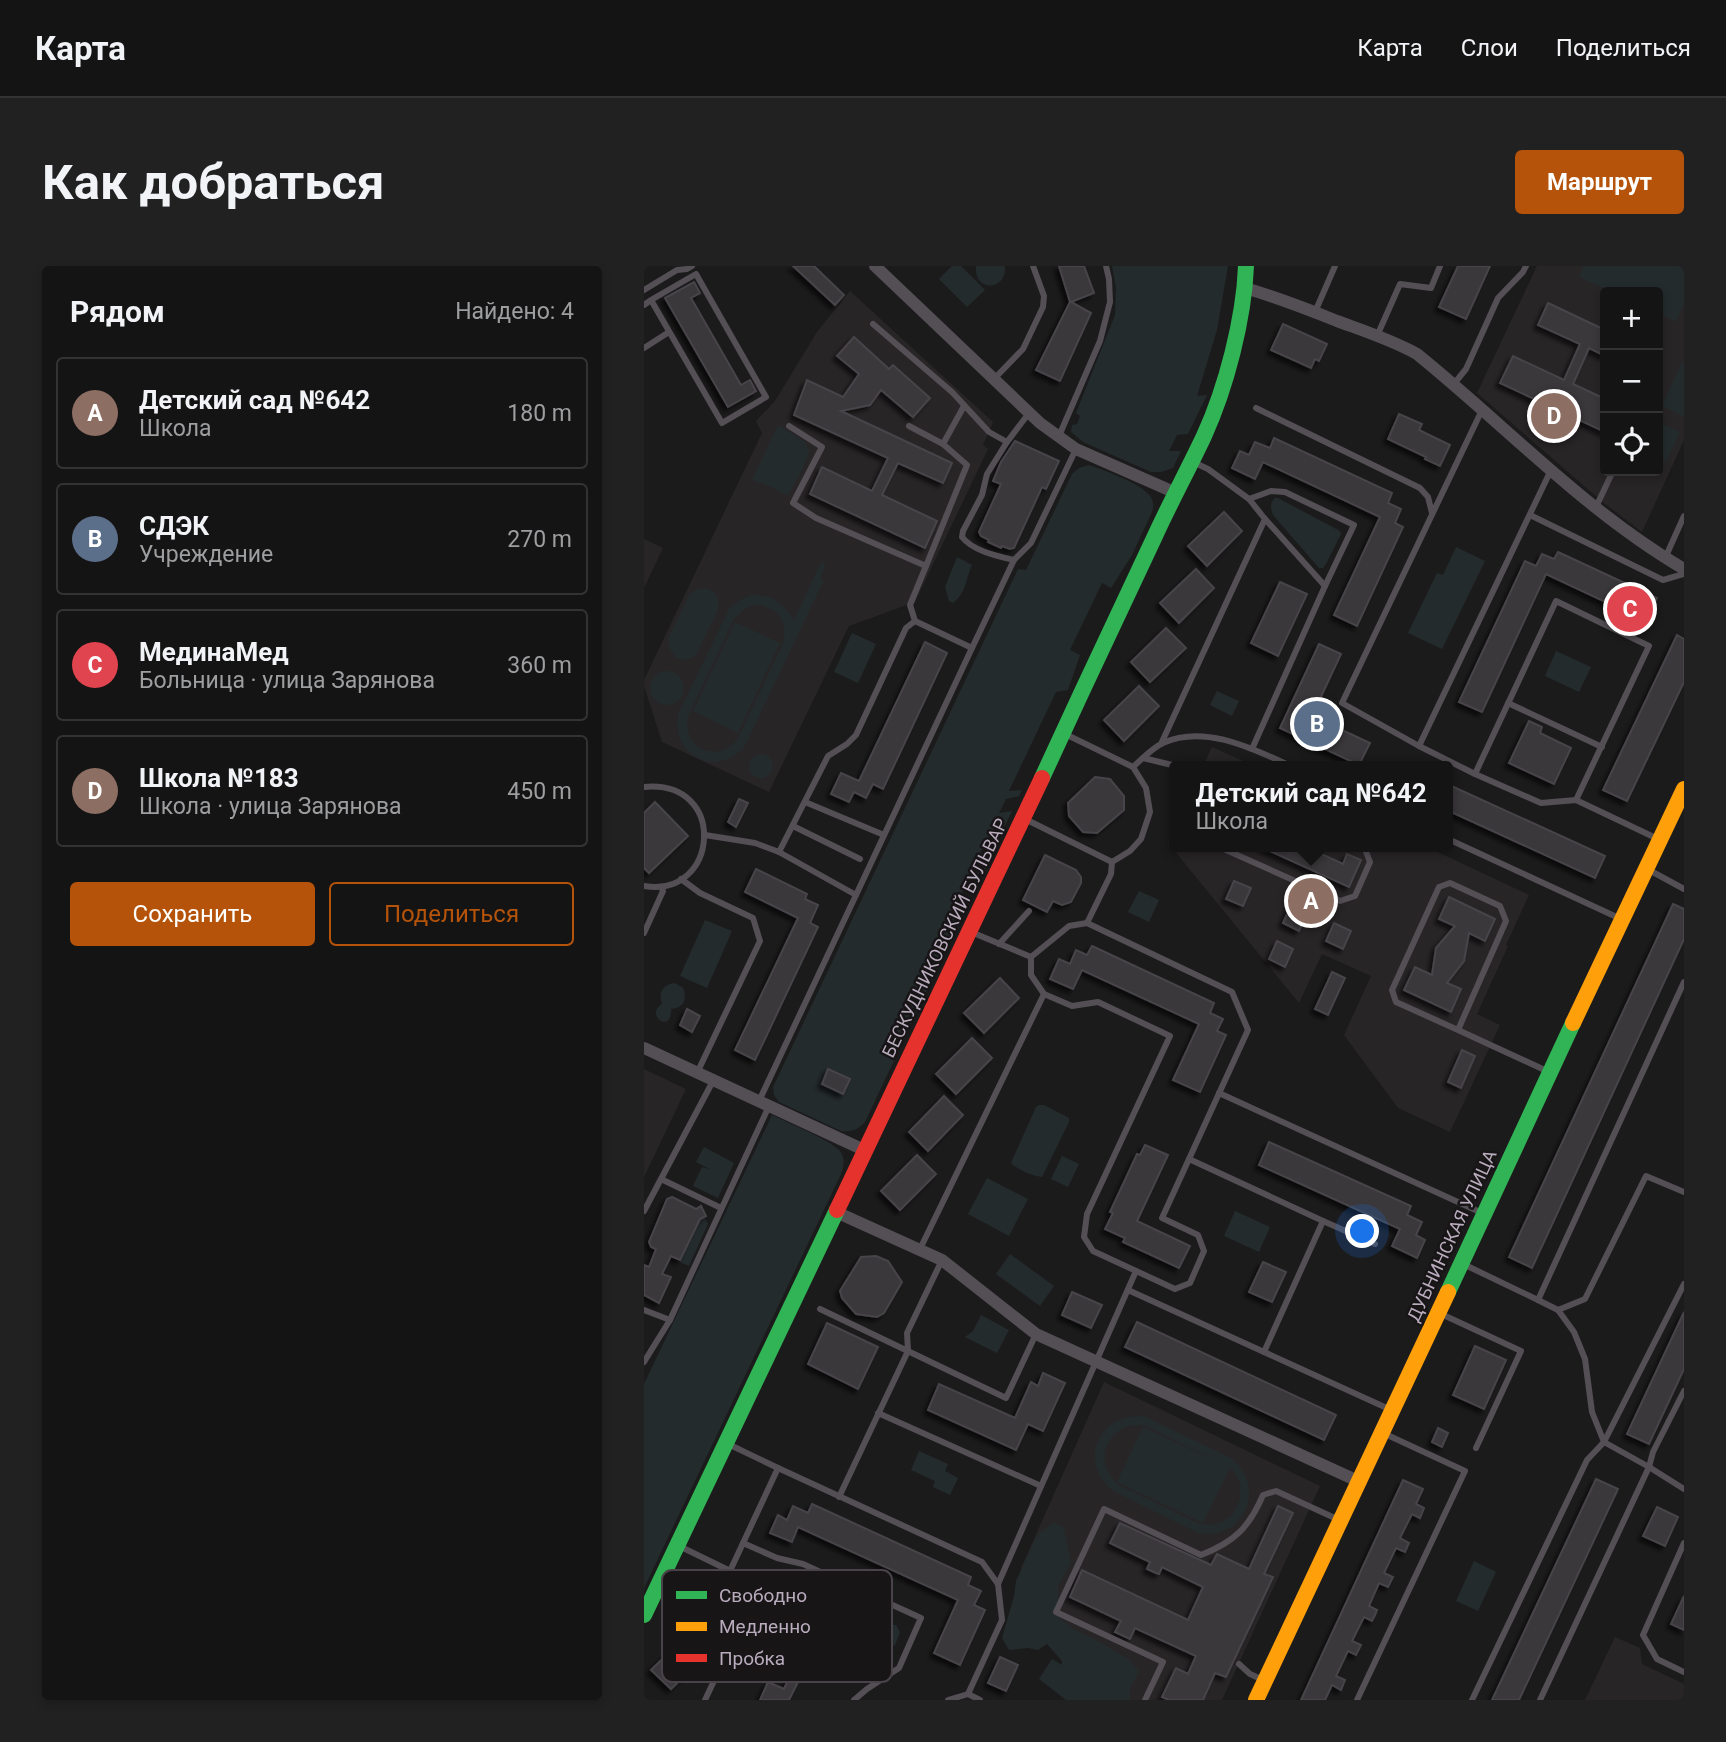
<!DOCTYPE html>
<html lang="ru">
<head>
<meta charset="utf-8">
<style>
	body { margin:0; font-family:Roboto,sans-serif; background:#222122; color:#f1f3f6 }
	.controls { position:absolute; right:21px; top:21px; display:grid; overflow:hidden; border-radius:7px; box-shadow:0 4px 10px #0003 }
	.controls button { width:63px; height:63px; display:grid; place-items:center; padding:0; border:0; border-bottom:2px solid #343334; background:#151415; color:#f1f3f6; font:35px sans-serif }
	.you { position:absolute; left:719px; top:966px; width:24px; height:24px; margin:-18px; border:5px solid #fff; border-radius:50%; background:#1a73e8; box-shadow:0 0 0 10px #1a73e833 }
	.badge { display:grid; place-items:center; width:46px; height:46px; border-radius:50%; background:#b45309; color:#fff; font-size:23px; font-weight:700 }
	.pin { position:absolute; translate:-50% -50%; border:4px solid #fff; box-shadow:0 2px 7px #0006 }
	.popup { position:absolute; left:525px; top:495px; width:284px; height:91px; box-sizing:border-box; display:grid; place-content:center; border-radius:7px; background:#151415; filter:drop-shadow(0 2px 5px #0005); font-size:23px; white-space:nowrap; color:#9d9ea0 }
	.popup b { font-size:26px; color:#f1f3f6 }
	.popup::after { content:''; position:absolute; left:50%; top:100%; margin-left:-14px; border:14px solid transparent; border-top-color:#151415 }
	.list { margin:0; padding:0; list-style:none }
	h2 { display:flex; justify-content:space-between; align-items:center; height:91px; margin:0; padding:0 28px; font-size:30px }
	h2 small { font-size:23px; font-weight:400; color:#9d9ea0 }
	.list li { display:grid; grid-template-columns:46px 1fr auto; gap:21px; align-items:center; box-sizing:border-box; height:112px; margin:0 14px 14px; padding:0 14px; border:2px solid #343334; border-radius:7px }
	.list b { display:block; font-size:26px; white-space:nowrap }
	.list p { margin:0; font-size:23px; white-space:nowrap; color:#9d9ea0 }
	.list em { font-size:23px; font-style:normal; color:#9d9ea0 }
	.actions { display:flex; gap:14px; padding:21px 28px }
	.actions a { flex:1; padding:16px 0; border:2px solid #b45309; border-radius:7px; text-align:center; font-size:24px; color:#b45309 }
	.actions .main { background:#b45309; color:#fff }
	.icon { flex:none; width:38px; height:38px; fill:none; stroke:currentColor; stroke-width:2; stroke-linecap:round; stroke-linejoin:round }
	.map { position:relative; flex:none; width:1040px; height:1434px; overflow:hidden; border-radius:7px }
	header { display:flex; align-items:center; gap:42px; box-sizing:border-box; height:98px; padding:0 35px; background:#151415; border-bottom:2px solid #343334 }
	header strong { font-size:33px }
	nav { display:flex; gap:38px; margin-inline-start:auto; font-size:24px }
	.intro { display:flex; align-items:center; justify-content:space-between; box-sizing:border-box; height:168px; padding:0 42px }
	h1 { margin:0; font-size:49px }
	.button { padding:18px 32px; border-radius:7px; background:#b45309; color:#fff; font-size:24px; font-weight:700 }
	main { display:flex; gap:42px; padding:0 42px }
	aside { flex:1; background:#151415; border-radius:7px; box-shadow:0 4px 10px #0003 }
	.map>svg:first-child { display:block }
</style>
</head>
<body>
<header>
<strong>Карта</strong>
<nav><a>Карта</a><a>Слои</a><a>Поделиться</a></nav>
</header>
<div class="intro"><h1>Как добраться</h1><a class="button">Маршрут</a></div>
<main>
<aside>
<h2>Рядом<small>Найдено: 4</small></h2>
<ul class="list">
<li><span class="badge" style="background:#8d6e63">A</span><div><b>Детский сад №642</b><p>Школа</p></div><em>180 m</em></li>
<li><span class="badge" style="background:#5c6f8a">B</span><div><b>СДЭК</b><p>Учреждение</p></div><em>270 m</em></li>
<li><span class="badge" style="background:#e0444e">C</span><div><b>МединаМед</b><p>Больница · улица Зарянова</p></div><em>360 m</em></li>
<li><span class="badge" style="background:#8d6e63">D</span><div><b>Школа №183</b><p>Школа · улица Зарянова</p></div><em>450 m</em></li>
</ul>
<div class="actions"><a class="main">Сохранить</a><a>Поделиться</a></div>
</aside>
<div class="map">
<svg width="1040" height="1434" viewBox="0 0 1040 1434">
	<defs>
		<filter id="shadow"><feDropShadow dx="-4" dy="4" stdDeviation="2" flood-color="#0009"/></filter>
	</defs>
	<rect width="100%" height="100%" fill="#1c1b1c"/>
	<!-- built -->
	<g fill="#282527" fill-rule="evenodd">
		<path d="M893,0H1040V174L998,266L961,238L833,127ZM961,26H1014V205H961Z"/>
		<path d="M206,25L349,156L339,179L344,183L271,336L205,360L125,526L18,476L0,420V414L118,167L112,155L131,135L173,66Z"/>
		<path d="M0,273L19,282L0,322Z"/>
		<path d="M568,481L610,500H559Z"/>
		<path d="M530,562V581H783L885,629L862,679L864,680L833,748L856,759L806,866L754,842L700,769L727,710L678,688L655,737L524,577Z"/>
		<path d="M0,803L42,823L0,911Z"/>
		<path d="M460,1116L676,1220L578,1434H474L430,1382L377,1302Z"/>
		<path d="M971,1371L996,1382L998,1398L1040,1418V1434H941Z"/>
	</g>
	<!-- green -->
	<g fill="#242b2d" fill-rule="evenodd">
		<path d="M308,0H317L341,24L323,41L295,13Z"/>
		<path d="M332,0H361C363,26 329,26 332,0Z"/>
		<path d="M468,0H584L573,64L553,130L563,129L544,168L533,169L525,185H537L529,202L517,206H507L439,176L427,166L428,159L433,158L436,150L432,147L471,49L472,22Z"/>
		<path d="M940,0H1040V38L1032,56L1014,47V26H968L935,11Z"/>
		<path d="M1038,96L1040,97V151L1018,140Z"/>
		<path d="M1014,156L1036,166L1022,196L1014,193Z"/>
		<path d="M134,159L161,176L165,186L159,202L144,230L125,220L108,214Z"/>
		<path d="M445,199C458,203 500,219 506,230C510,236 510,240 508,246L488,289L467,322L458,317L426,384L436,389L424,424L412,426L365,525L378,524L375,530L362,533L355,547L368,545L354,574L342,575L336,587H348L338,609L326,608L313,639L323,640L221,856C214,863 208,867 197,865L135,836L130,829L129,821L374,303L382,304L428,208L435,202Z"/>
		<path d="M631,232H634L696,265L697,268L682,298L679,302H675L629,249C627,243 625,237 631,232Z"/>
		<path d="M812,281L841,295L798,383L764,367L793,307L799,309Z"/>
		<path d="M313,291L328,299C321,314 323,326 309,337L305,335L301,321Z"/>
		<path d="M177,296L182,298L176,312L180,314L101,480C73,513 27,491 34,448L85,343C108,319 135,328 150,354ZM110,339C132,339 145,355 139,377L93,474C72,498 38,482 44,451L90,353L101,343Z"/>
		<path d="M62,322C86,331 70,352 62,368C59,374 56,382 52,388C39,402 22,388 25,371L45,329L53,323Z"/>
		<path d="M91,356L136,377L94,467L49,445Z"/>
		<path d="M208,367L232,378L214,417L190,406Z"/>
		<path d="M912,385L947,401L935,426L901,410Z"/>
		<circle cx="23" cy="422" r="17"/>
		<path d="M573,425L595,435L588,450L566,439Z"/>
		<circle cx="117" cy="500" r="12"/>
		<path d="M495,625L515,634L505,656L484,646Z"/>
		<path d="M61,654L88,665L63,722L36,710Z"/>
		<path d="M31,717L39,722C44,734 39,742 27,743C28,769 0,749 18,738C14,727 19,718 31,717Z"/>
		<path d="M395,839H400L425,852V856L398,911C388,910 374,904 367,897L392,841Z"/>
		<path d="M128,849C144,857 184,873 195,884C201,890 200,898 198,906L0,1322V1118Z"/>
		<path d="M60,881L90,897L74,932L49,920L58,901L67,904L52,896Z"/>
		<path d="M418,890L435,898L424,921L407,913Z"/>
		<path d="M343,912L384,933L365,970L324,948Z"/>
		<path d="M591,945L626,961L615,986L580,970Z"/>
		<path d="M60,952L64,958L45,1000L36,996L57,953Z"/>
		<path d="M366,988L410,1020L396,1040L352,1008Z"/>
		<path d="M337,1049L365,1064L353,1087L321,1071L329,1065Z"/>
		<path d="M495,1150L502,1151L587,1192C624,1222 600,1275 554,1267L469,1225C435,1198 452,1150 495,1150ZM490,1159L502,1160L585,1201L499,1161L473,1216L559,1257L586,1202L591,1207L596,1217V1234L588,1249L578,1256L567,1259L556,1258L475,1219C450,1199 459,1165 490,1159Z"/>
		<path d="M275,1185L304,1198L301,1205L314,1212L306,1229L289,1221L291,1215L267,1204Z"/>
		<path d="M410,1256L420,1262L427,1297L414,1320V1341L417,1353L429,1363L450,1373L483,1392L495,1405L486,1423V1434H422L395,1413L408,1393L418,1399V1395L403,1378L394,1384L384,1382L365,1384L358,1372L370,1330L372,1315L393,1269Z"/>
		<path d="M830,1295L852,1306L834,1345L812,1335Z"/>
		<path d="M230,1358L252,1359L256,1366L251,1379L224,1392L210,1387L218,1364Z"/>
	</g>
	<!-- building -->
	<g fill="#3a393a" stroke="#474448" stroke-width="2" filter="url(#shadow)">
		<path d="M149,0H170L200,29L191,39Z"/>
		<path d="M415,0H440L450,27L427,36L447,47L416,115L392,104L426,36Z"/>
		<path d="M814,0H846L822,53L795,41Z"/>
		<path d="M50,16L56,27L47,32L97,119L106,114L112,125L84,141L21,32Z"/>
		<path d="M904,37L961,64V90L945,82L929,118L961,133V166L856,117L869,90L920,114L936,78L894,59Z"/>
		<path d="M639,58L683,78L675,95L671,93L667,102L627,84Z"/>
		<path d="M210,71L245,103L249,99L286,132L269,151L237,124L226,139L197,145L308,197L299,217L254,197L238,229L293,255L281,282L166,228L178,201L228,225L244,192L150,149L163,114L199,131L215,108L193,90Z"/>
		<path d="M755,148L778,158L775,164L806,179L796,200L781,193L782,191L744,173Z"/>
		<path d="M630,172L748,227L744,237L757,243L751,257L759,261L713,360L690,349L736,251L619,196L611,213L588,202L596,185L605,189L611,176L626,182Z"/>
		<path d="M371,175L415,195L402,223L398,221L370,282L366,283L358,280L357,282L344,276L345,274L337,270L335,266L357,218L349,215L357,196Z"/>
		<path d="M580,246L598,265L563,300L544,280Z"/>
		<path d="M914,286L1013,332L1002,355L902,308L838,446L815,436L881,295L892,300L898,288L910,293Z"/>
		<path d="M552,303L570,322L535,357L516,337Z"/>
		<path d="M636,316L663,328L634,390L607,377Z"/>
		<path d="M522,362L542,382L506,416L487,396Z"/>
		<path d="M1033,369L1040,373V416L983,535L959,524Z"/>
		<path d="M281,376L303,387L239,523L229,518L222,532L210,526L205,536L187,528L197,507L215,515Z"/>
		<path d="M675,378L697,388L668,450L726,477L715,499L636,462Z"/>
		<path d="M495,420L515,440L480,475L460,454Z"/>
		<path d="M885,455L898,461L896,467L927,482L910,518L865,497Z"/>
		<path d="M451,511L466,513L480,530V544L453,567L439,566L425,550L424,537Z"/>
		<path d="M803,518L961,590L951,612L803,544Z"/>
		<path d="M95,533L104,537L92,561L84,556Z"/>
		<path d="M11,536L44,570L5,607L0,602V547Z"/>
		<path d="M617,581H662L699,598L703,588L717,594L705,621Z"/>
		<path d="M401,589L432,604L437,611V617L427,636L418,639L409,635L403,646L379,634Z"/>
		<path d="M112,603L163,628L161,633L174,639L166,657L174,661L111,794L91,784L154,652L101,626Z"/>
		<path d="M590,615L607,622L599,640L582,633Z"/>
		<path d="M805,631L851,653L841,675L825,667L820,695L803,717L817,723L807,746L760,724L771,701L788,709L792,682L811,660L795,653Z"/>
		<path d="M1029,638L1040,643V673L888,1002L865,991Z"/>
		<path d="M647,639L663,647L655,665L639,657Z"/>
		<path d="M690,657L707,665L699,683L682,675Z"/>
		<path d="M633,675L649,683L641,701L625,693Z"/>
		<path d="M448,680L570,737L566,747L579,753L573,765L582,769L556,826L529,814L555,758L438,704L429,723L406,713L415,693L426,698L432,684L443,689Z"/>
		<path d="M688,706L701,712L684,749L671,743Z"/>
		<path d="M356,712L375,732L340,767L320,747Z"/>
		<path d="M43,743L56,750L48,766L36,759Z"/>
		<path d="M328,772L348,792L312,828L292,808Z"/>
		<path d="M818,784L831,790L817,822L804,816Z"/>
		<path d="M184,803L206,813L199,828L178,818Z"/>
		<path d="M300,830L319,849L284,885L265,866Z"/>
		<path d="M625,876L767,940L763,949L778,956L772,969L781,974L773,992L748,980L756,963L615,899Z"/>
		<path d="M501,879L524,889L493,955L546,980L535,1002L479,976L481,972L461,963L469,947L466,946L493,888L496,889Z"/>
		<path d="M273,889L292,908L256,944L237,925Z"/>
		<path d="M28,931L52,943L57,940L62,950L56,953L36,994L27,990L18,1008L27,1011L15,1037L0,1029V999L5,1001L12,983L7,981L5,976L23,933Z"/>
		<path d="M232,990L244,995L258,1016L240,1047L233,1051L212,1048L198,1032L196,1025L217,991Z"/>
		<path d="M619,996L642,1006L628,1036L605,1026Z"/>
		<path d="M428,1026L458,1039L447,1062L418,1049Z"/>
		<path d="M1040,1046V1103L1005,1178L983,1168Z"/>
		<path d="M493,1056L692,1149L680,1174L481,1081Z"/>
		<path d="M183,1057L234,1081L214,1123L164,1098Z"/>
		<path d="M831,1080L862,1094L840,1143L809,1129Z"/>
		<path d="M399,1107L421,1117L399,1165L384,1158L372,1184L284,1144L295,1118L371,1152L387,1116L394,1120Z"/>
		<path d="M794,1162L804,1167L798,1181L788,1176Z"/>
		<path d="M952,1213L974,1223L875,1434H848Z"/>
		<path d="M759,1214L779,1223L772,1238L780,1242L776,1252L768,1248L756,1272L765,1277L761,1286L752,1282L740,1307L749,1311L744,1321L735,1317L725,1340L733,1344L731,1349L728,1355L720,1351L708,1375L717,1379L712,1389L704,1385L692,1410L701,1414L697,1424L688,1419L681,1434H657Z"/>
		<path d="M168,1238L327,1311L324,1319L337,1325L330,1339L341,1344L316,1399L290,1387L314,1334L154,1261L148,1276L126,1267L134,1249L143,1254L149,1240L164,1247Z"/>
		<path d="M634,1240L649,1247L620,1308L629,1311L582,1411L571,1407L559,1434H525L518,1431L532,1402L544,1408L552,1390L491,1362L486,1373L471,1366L477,1355L426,1331L438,1304L544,1354L559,1321L518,1301L515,1308L512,1307L503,1303L506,1296L466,1277L476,1257L567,1299L573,1288L605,1303Z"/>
		<path d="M1013,1241L1034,1251L1021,1280L999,1270Z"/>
		<path d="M72,1309L91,1328L54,1363L35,1344Z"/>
		<path d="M1040,1330V1364L1027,1358Z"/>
		<path d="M44,1368L63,1388L27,1423L7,1404Z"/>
		<path d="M356,1391L374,1399L362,1425L344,1417Z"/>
		<path d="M145,1412L154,1416L145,1434H116L124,1416L140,1423Z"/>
	</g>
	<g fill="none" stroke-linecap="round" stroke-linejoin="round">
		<!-- lane -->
		<g stroke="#544f55" stroke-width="6">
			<path d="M0,24L33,4L43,3L48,0"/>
			<path d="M0,39L7,34L52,8L122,131L78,157L7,34"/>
			<path d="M671,46L691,0"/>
			<path d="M229,58L308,126L345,166L363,176"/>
			<path d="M733,70L756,18L787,22L796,0"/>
			<path d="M0,82L25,66"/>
			<path d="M350,113L379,83L399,41L400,30L389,0"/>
			<path d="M809,119L822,103L854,32L879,6L882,0"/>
			<path d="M612,142L776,222L784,231L788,247"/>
			<path d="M838,144L698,437L775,480L907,204"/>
			<path d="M145,160L178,181L149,237L172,252L282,300L266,339L271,355L328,382L212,629"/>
			<path d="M265,160L299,178L323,199L282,300"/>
			<path d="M415,170L456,75L466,36L465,13L462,0"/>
			<path d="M299,178L320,140"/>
			<path d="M549,196L564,203L605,233L627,225L641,226L710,259L681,320L608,483"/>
			<path d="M952,241L969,205"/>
			<path d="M886,249L1019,314L1040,308"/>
			<path d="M621,253L681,320"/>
			<path d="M1022,290L1040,250"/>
			<path d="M370,294C353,290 329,285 318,271L319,265L338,229L343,208L363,176L385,147"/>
			<path d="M328,382L370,294L387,277L432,183"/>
			<path d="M864,437L958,481"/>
			<path d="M419,467L489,501C498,493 508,482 519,477C561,458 609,483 647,500"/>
			<path d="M517,478L621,253L605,233"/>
			<path d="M775,480L831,508L897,537L932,534L1014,573"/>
			<path d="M499,492L532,500"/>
			<path d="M831,508L912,335L1005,380L932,534"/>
			<path d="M0,521C85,513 75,633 0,620"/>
			<path d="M161,536L240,569"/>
			<path d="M381,553L468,596L486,585L497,573L506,546L502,522L489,501"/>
			<path d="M149,560L216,593"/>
			<path d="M61,569L111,577L135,586L212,629L115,835"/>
			<path d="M804,573L977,653"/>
			<path d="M581,581L582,584L696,635L711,630L726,596L721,583L716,581"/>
			<path d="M135,586L184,490L203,478L212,469L262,362L271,355"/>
			<path d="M1005,604L1040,623"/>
			<path d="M37,613L56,627L109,652L116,675L53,807"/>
			<path d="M327,666L387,691"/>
			<path d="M0,667L19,625L17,621"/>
			<path d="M355,678L385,645"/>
			<path d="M400,728L428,740L454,736L526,770L443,948L440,971L449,985L531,1023L546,1017L560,985L554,969L518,952L604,764L588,726L443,657"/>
			<path d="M814,764L752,736L748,724L795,621L806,617L856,640L862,655L814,764L903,805"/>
			<path d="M575,827L838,947"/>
			<path d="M545,893L679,955L620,1086L745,1143"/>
			<path d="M17,913L77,942"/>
			<path d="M0,945L69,815"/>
			<path d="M679,955L731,978"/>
			<path d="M276,983L400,728L387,709V691L425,660L443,657L467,608L468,596"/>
			<path d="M819,998L894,1034L1040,716"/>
			<path d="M484,1024L620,1086"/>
			<path d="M894,1034L914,1044L941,1033L1002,910L1040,926"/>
			<path d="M176,1043L362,1132L392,1068"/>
			<path d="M0,1044L26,1054"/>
			<path d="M914,1044L930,1066L941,1093L948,1146L960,1176L1005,1201L1040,1223"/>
			<path d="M795,1047L877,1085L832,1182"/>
			<path d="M0,1096L26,1054L125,840"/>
			<path d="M234,1147L397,1220"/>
			<path d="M84,1178L134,1202L86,1305"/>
			<path d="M134,1202L338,1296L354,1318L358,1354L324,1428L304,1434"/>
			<path d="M195,1231L264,1085L263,1067L298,994"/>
			<path d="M99,1277L133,1292L159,1298L277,1352L255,1402L223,1423L210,1434"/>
			<path d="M1040,1277L999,1369L1013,1393L1040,1406"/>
			<path d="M35,1280L115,1319L61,1434"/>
			<path d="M354,1318L492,1005"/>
			<path d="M115,1319L158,1362L172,1381L189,1389"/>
			<path d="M148,1383L158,1362"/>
			<path d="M595,1398L606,1408L619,1414"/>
			<path d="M324,1428L336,1434"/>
			<path d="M501,1434L519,1396L412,1346L460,1243L557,1289C590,1276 605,1262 619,1229L632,1225L693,1253"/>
			<path d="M713,1434L821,1205L739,1167"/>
			<path d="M828,1434L943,1194L960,1176L1040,1018"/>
			<path d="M896,1434L1005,1201L1009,1186L1040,1125"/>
		</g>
		<!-- street -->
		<g stroke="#544f55" stroke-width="12">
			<path d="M231,0L396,157L432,183L532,227"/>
			<path d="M601,22C632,31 663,43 693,55C720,65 748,74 773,88C862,160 941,245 1040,303"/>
			<path d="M0,782L220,884"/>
			<path d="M192,946L298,994L392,1068L714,1215"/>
		</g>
		<!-- fast -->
		<g stroke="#30b455" stroke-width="16">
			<path d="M398,512C435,431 473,351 511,270C526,237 544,204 560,170C582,122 600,53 602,0"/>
			<path d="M804,1026L929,757"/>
			<path d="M0,1349L193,944"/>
		</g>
		<!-- slow -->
		<g stroke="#ff9f0a" stroke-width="16">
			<path d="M929,757L1040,523"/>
			<path d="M612,1434L804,1026"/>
		</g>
		<!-- jam -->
		<path stroke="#e5322d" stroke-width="16" d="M193,944L398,512"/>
	</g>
	<g text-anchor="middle" stroke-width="5" stroke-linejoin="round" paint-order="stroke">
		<!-- street labels -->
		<g font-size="18" fill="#b9acbd" stroke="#181517">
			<text transform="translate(301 672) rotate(-64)" y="6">БЕСКУДНИКОВСКИЙ БУЛЬВАР</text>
			<text transform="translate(808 970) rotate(-65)" y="6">ДУБНИНСКАЯ УЛИЦА</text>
		</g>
	</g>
	<!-- legend -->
	<rect x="18" y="1304" width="230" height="112" rx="10" fill="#181517" stroke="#484249" stroke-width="2"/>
	<rect x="32" y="1325" width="31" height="8" fill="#30b455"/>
	<rect x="32" y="1356" width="31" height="9" fill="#ff9f0a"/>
	<rect x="32" y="1388" width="31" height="8" fill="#e5322d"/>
	<g font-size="19" fill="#b9acbd">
		<text x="75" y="1336">Свободно</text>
		<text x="75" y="1367">Медленно</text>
		<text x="75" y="1399">Пробка</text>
	</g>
</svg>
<div class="controls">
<button>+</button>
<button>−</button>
<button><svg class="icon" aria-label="locate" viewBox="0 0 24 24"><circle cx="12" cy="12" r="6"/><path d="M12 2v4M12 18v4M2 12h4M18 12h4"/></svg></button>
</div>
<div class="you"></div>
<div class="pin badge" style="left:667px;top:635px;background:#8d6e63">A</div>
<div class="popup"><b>Детский сад №642</b>Школа</div>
<div class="pin badge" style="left:673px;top:458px;background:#5c6f8a">B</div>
<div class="pin badge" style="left:986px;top:343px;background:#e0444e">C</div>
<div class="pin badge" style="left:910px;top:150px;background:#8d6e63">D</div>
</div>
</main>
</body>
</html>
